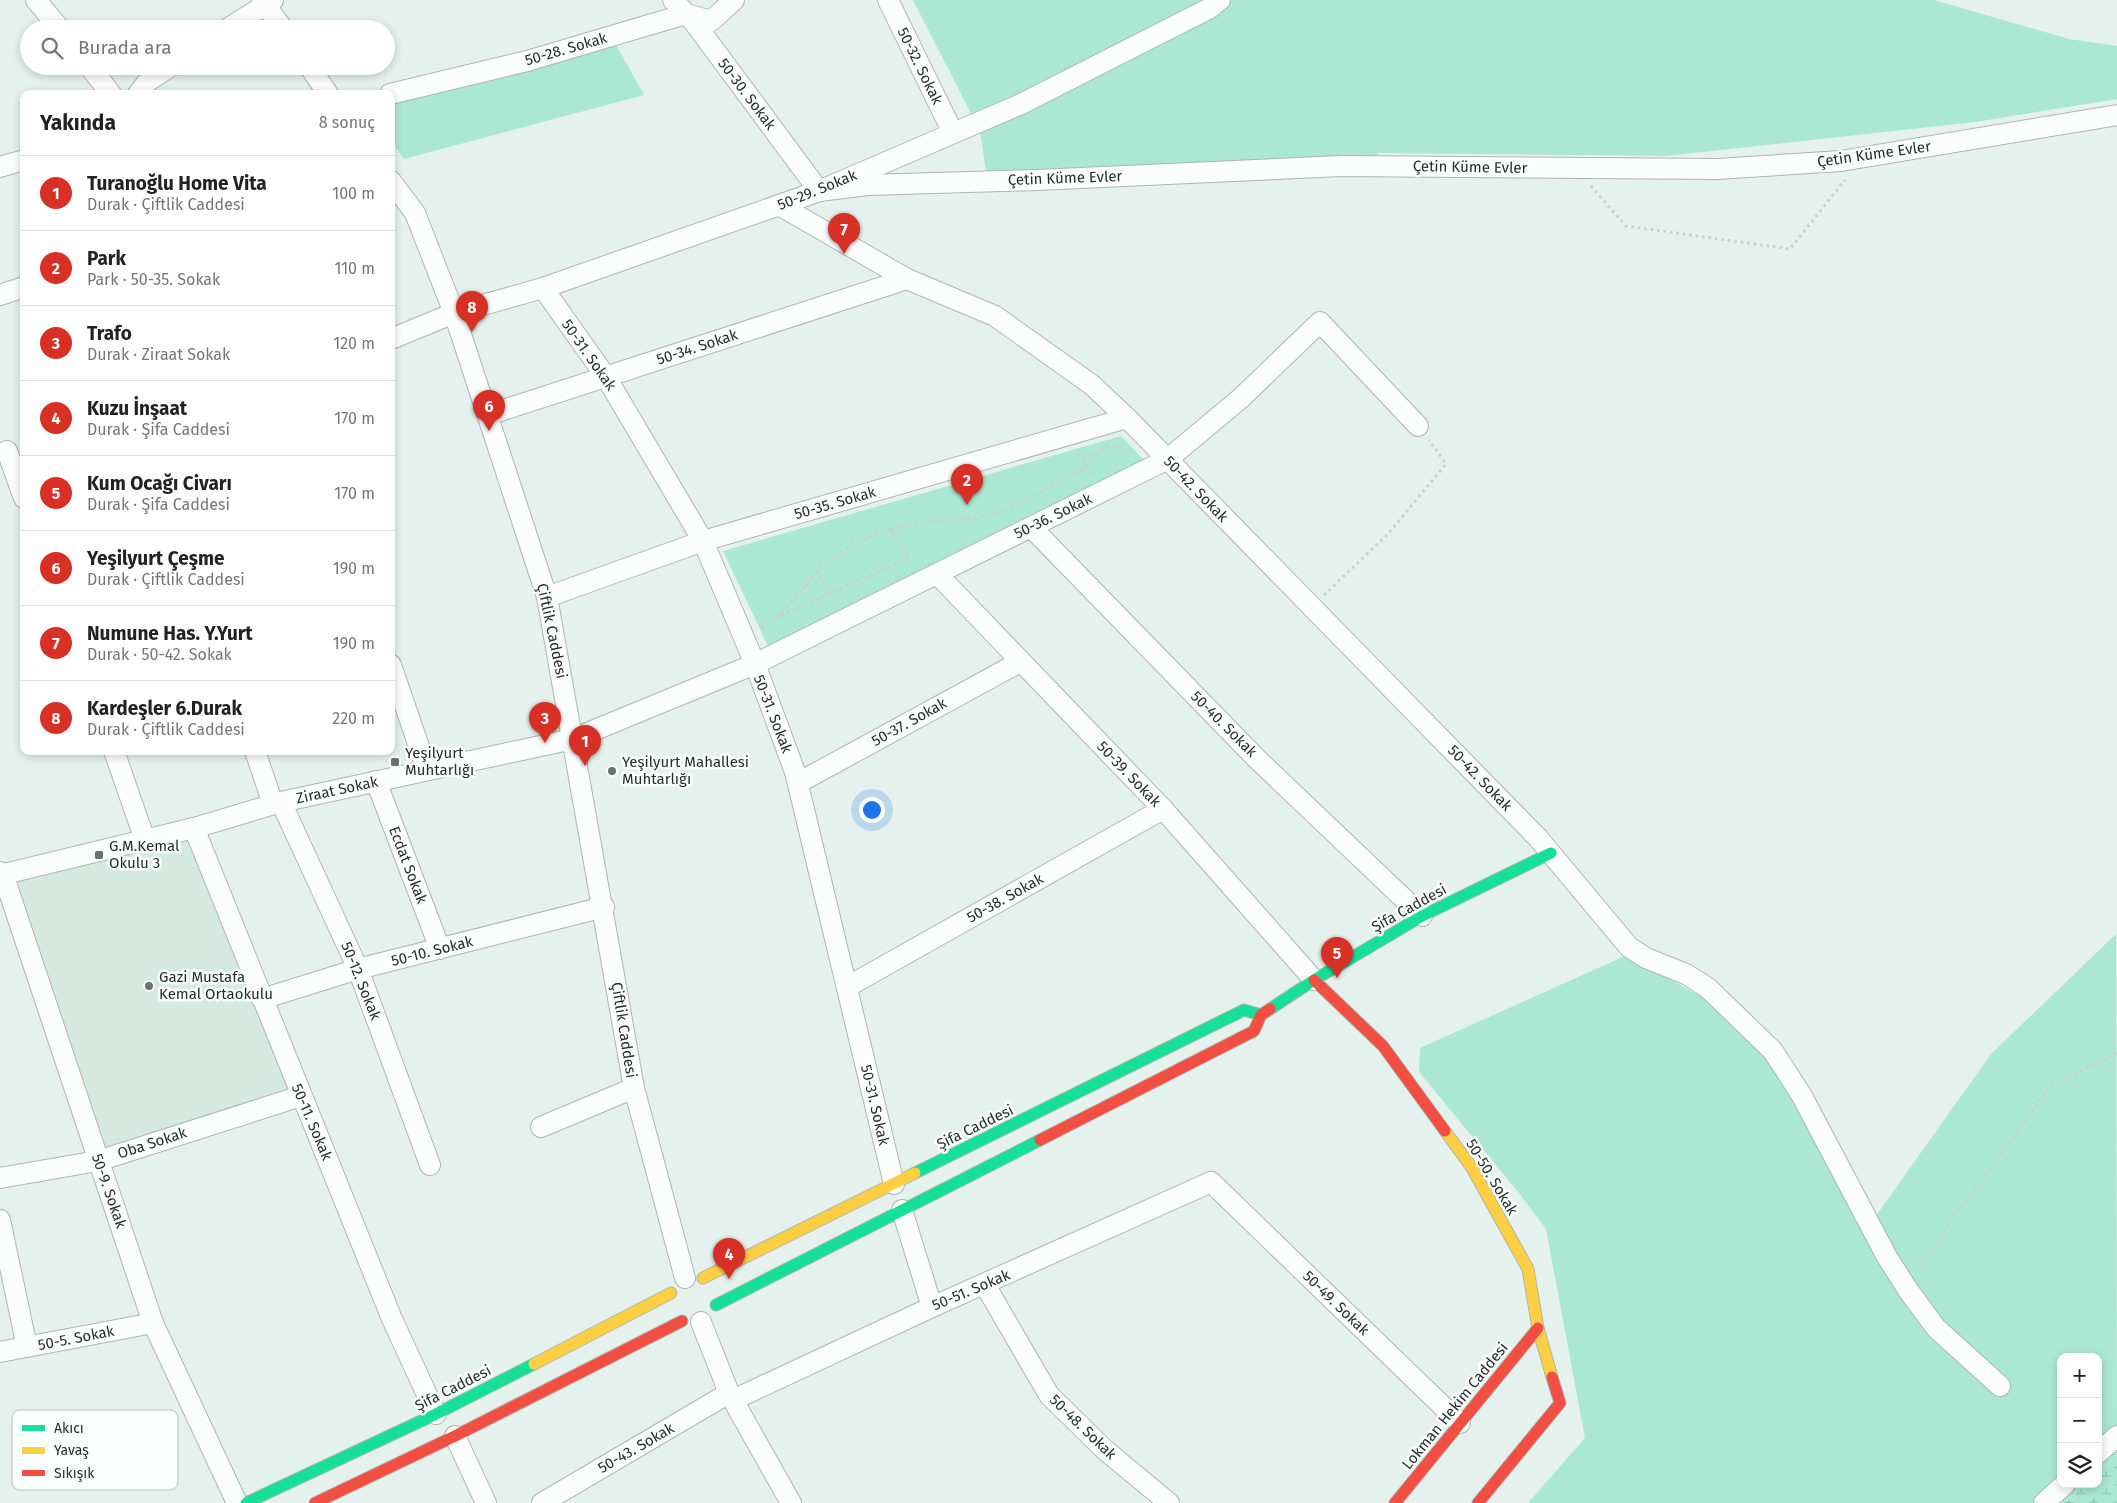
<!DOCTYPE html>
<html lang="tr">
<head>
<meta charset="utf-8">
<style>
	body { margin:0; font-family:"Fira Sans",sans-serif; background:#f2f2f2; color:#222 }
	.controls { position:absolute; right:15px; bottom:15px; display:grid; overflow:hidden; border-radius:10px; box-shadow:0 2px 8px #0003 }
	.controls button { width:45px; height:45px; display:grid; place-items:center; padding:0; border:0; border-bottom:1px solid #e0e0e0; background:#fff; color:#222; font:25px sans-serif }
	.you { position:absolute; left:871px; top:809px; width:18px; height:18px; margin:-12px; border:4px solid #fff; border-radius:50%; background:#1a73e8; box-shadow:0 0 0 8px #1a73e833 }
	.badge { display:grid; place-items:center; width:32px; height:32px; border-radius:50%; background:#d93025; color:#fff; font-size:16px; font-weight:700 }
	.pin { position:absolute; translate:-50% -41px; filter:drop-shadow(0 1px 2px #0008) }
	.pin::after { content:''; position:absolute; top:26px; width:18px; height:15px; background:inherit; clip-path:polygon(0 0,100% 0,50% 100%) }
	.list { margin:0; padding:0; list-style:none }
	h2 { display:flex; justify-content:space-between; align-items:center; height:65px; margin:0; padding:0 20px; font-size:21px }
	h2 small { font-size:16px; font-weight:400; color:#767676 }
	.list li { display:grid; grid-template-columns:32px 1fr auto; gap:15px; align-items:center; box-sizing:border-box; height:75px; padding:0 20px; border-top:1px solid #e0e0e0 }
	.list b { display:block; font-size:19px; white-space:nowrap }
	.list p { margin:0; font-size:16px; white-space:nowrap; color:#767676 }
	.list em { font-size:16px; font-style:normal; color:#767676 }
	.icon { flex:none; width:28px; height:28px; fill:none; stroke:currentColor; stroke-width:2; stroke-linecap:round; stroke-linejoin:round }
	.map { position:relative; flex:none; width:2117px; height:1503px; overflow:hidden }
	.search { position:absolute; background:#fff; box-shadow:0 2px 8px #0003; left:20px; top:20px; width:375px; height:55px; display:flex; align-items:center; gap:12px; box-sizing:border-box; padding:0 18px; border-radius:28px; color:#767676; font-size:19px }
	.panel { position:absolute; background:#fff; box-shadow:0 2px 8px #0003; left:20px; top:90px; width:375px; height:665px; border-radius:10px }
	.map>svg:first-child { display:block }
</style>
</head>
<body>
<div class="map">
<svg width="2117" height="1503" viewBox="0 0 2117 1503">
	<defs>
		<pattern id="wetland-marsh" width="20" height="14" patternUnits="userSpaceOnUse" patternTransform="scale(1.25)"><rect width="20" height="14" fill="#aae8d3"/><path d="M1 5h8M5 5V1M11 12h8M15 12V8" fill="none" stroke="#92c7b5"/></pattern>
	</defs>
	<rect width="100%" height="100%" fill="#e5f1ec"/>
	<!-- built -->
	<path fill="#d4e9e0" d="M186,836L289,1091L106,1151L16,881Z"/>
	<!-- green -->
	<g fill="#aae8d3">
		<path d="M913,0H1934L2069,39L2117,46V99L1975,122L1666,156L1378,153L1371,174L986,171L980,131Z"/>
		<path d="M616,45L644,95L404,159L391,141V104Z"/>
		<path d="M1121,436L1144,460L769,648L723,551Z"/>
		<path d="M2116,934L2117,1457L2098,1473V1357H2061V1484H2086L2065,1503H1528L1585,1438L1546,1229L1519,1193L1419,1072L1420,1048L1627,955L1723,1009L1771,1058L1868,1227L1991,1054Z"/>
	</g>
	<!-- wetland -->
	<path fill="url(#wetland-marsh)" d="M2117,1457V1503H2065L2086,1484H2098V1473Z"/>
	<g fill="none" stroke-linecap="round" stroke-linejoin="round">
		<defs>
			<g id="street">
				<path d="M36,0L60,29"/>
				<path d="M262,0L283,29"/>
				<path d="M673,0L693,21L819,191L868,185L1037,180L1341,166L1717,169L1841,161L2117,115"/>
				<path d="M888,0L953,133"/>
				<path d="M227,29L273,0"/>
				<path d="M89,66L111,94"/>
				<path d="M309,66L328,94"/>
				<path d="M138,94L148,81L171,66"/>
				<path d="M390,94L527,61L686,14L711,21L734,0"/>
				<path d="M0,167L24,160"/>
				<path d="M391,181L415,213L454,313L547,597L634,1088L685,1278"/>
				<path d="M779,205L907,279L995,316L1092,385L1127,418L1538,838L1629,947L1646,958L1686,974L1708,988L1773,1051L1802,1096L1887,1257L1908,1290L1936,1328L2000,1386"/>
				<path d="M543,288L606,377L703,541L755,664L795,772L894,1184"/>
				<path d="M0,295L24,287"/>
				<path d="M391,339L454,313L543,288L819,191L1021,104L1210,8L1220,0"/>
				<path d="M488,415L907,279"/>
				<path d="M7,451L24,498"/>
				<path d="M1031,527L1256,758L1422,916"/>
				<path d="M937,574L1163,809L1314,980"/>
				<path d="M547,597L703,541L1127,418"/>
				<path d="M391,665L427,770"/>
				<path d="M114,751L145,840"/>
				<path d="M255,751L273,804"/>
				<path d="M376,781L440,949"/>
				<path d="M798,783L1020,662"/>
				<path d="M281,802L358,969L430,1165"/>
				<path d="M194,828L392,1319L436,1414"/>
				<path d="M0,872L3,874L153,1323L237,1503"/>
				<path d="M0,875L194,828L281,802L573,739L755,664L1168,459L1241,398L1320,322L1418,426"/>
				<path d="M847,987L1163,809"/>
				<path d="M262,999L358,969L604,907"/>
				<path d="M541,1127L634,1088"/>
				<path d="M0,1178L98,1161L301,1096"/>
				<path d="M902,1210L932,1307"/>
				<path d="M0,1220L27,1347"/>
				<path d="M985,1285L1049,1395L1105,1450L1169,1503"/>
				<path d="M701,1322L729,1393L791,1503"/>
				<path d="M0,1352L153,1323"/>
				<path d="M733,1400L932,1307L1211,1182L1460,1423"/>
				<path d="M455,1436L486,1503"/>
				<path d="M2098,1453L2117,1436"/>
				<path d="M542,1503L729,1393"/>
				<path d="M2044,1503L2065,1484"/>
			</g>
			<g id="fast">
				<path d="M1270,1009L1314,980L1422,916L1551,853"/>
				<path d="M915,1173L1244,1010L1261,1015"/>
				<path d="M716,1305L1040,1140"/>
				<path d="M246,1503L436,1414L534,1364"/>
			</g>
			<g id="slow">
				<path d="M1445,1131L1472,1168L1528,1269L1538,1328L1552,1377"/>
				<path d="M703,1278L915,1173"/>
				<path d="M534,1364L671,1293"/>
			</g>
			<g id="jam">
				<path d="M1314,980L1383,1046L1445,1131"/>
				<path d="M1040,1140L1254,1031L1261,1015L1270,1009"/>
				<path d="M315,1503L455,1436L682,1321"/>
				<path d="M1395,1503L1538,1328"/>
				<path d="M1478,1503L1560,1403L1552,1377"/>
			</g>
		</defs>
		<!-- street casing -->
		<use href="#street" stroke="#acb6b2" stroke-width="22"/>
		<!-- fast casing -->
		<use href="#fast" stroke="#acb6b2" stroke-width="13"/>
		<!-- slow casing -->
		<use href="#slow" stroke="#acb6b2" stroke-width="13"/>
		<!-- jam casing -->
		<use href="#jam" stroke="#acb6b2" stroke-width="13"/>
		<!-- path -->
		<g stroke="#cacfcd" stroke-width="3" stroke-dasharray="2.5 4" stroke-linecap="butt">
			<path d="M1591,186L1626,226L1790,249L1845,180"/>
			<path d="M1086,467L1092,476"/>
			<path d="M890,529L917,523L976,517L1005,511L1086,467L1081,458L1118,444L1129,458"/>
			<path d="M817,571L829,595"/>
			<path d="M806,584L813,602"/>
			<path d="M1324,595L1387,535L1446,464L1429,440"/>
			<path d="M761,628L784,611L817,571L853,544L890,529L909,558L775,618"/>
			<path d="M1919,1271L1939,1238L2051,1086L2117,1053"/>
		</g>
		<!-- street -->
		<use href="#street" stroke="#fbfdfc" stroke-width="20"/>
		<!-- fast -->
		<use href="#fast" stroke="#16e098" stroke-width="11"/>
		<!-- slow -->
		<use href="#slow" stroke="#ffcf43" stroke-width="11"/>
		<!-- jam -->
		<use href="#jam" stroke="#f24e42" stroke-width="11"/>
	</g>
	<!-- markers -->
	<g fill="#69726f" stroke="#fafffd" stroke-width="2">
		<rect x="390" y="757" width="10" height="10" rx="2.5"/>
		<circle cx="612" cy="771" r="5"/>
		<rect x="94" y="850" width="10" height="10" rx="2.5"/>
		<circle cx="149" cy="986" r="5"/>
	</g>
	<g text-anchor="middle" stroke-width="5" stroke-linejoin="round" paint-order="stroke">
		<!-- street labels -->
		<g font-size="15" fill="#262e2b" stroke="#fafffd">
			<text transform="translate(566 49) rotate(-16)" y="5">50-28. Sokak</text>
			<text transform="translate(920 66) rotate(64)" y="5">50-32. Sokak</text>
			<text transform="translate(747 94) rotate(53)" y="5">50-30. Sokak</text>
			<text transform="translate(1874 154) rotate(-8)" y="5">Çetin Küme Evler</text>
			<text transform="translate(1470 167) rotate(1)" y="5">Çetin Küme Evler</text>
			<text transform="translate(1065 178) rotate(-2)" y="5">Çetin Küme Evler</text>
			<text transform="translate(817 190) rotate(-22)" y="5">50-29. Sokak</text>
			<text transform="translate(697 347) rotate(-18)" y="5">50-34. Sokak</text>
			<text transform="translate(589 355) rotate(55)" y="5">50-31. Sokak</text>
			<text transform="translate(1196 489) rotate(46)" y="5">50-42. Sokak</text>
			<text transform="translate(835 503) rotate(-16)" y="5">50-35. Sokak</text>
			<text transform="translate(1053 516) rotate(-26)" y="5">50-36. Sokak</text>
			<text transform="translate(552 631) rotate(78)" y="5">Çiftlik Caddesi</text>
			<text transform="translate(773 714) rotate(69)" y="5">50-31. Sokak</text>
			<text transform="translate(909 722) rotate(-29)" y="5">50-37. Sokak</text>
			<text transform="translate(1224 724) rotate(45)" y="5">50-40. Sokak</text>
			<text transform="translate(1129 774) rotate(46)" y="5">50-39. Sokak</text>
			<text transform="translate(1480 778) rotate(46)" y="5">50-42. Sokak</text>
			<text transform="translate(337 790) rotate(-12)" y="5">Ziraat Sokak</text>
			<text transform="translate(408 865) rotate(69)" y="5">Ecdat Sokak</text>
			<text transform="translate(1005 898) rotate(-29)" y="5">50-38. Sokak</text>
			<text transform="translate(1409 908) rotate(-29)" y="5">Şifa Caddesi</text>
			<text transform="translate(432 951) rotate(-14)" y="5">50-10. Sokak</text>
			<text transform="translate(361 981) rotate(68)" y="5">50-12. Sokak</text>
			<text transform="translate(624 1030) rotate(81)" y="5">Çiftlik Caddesi</text>
			<text transform="translate(875 1105) rotate(77)" y="5">50-31. Sokak</text>
			<text transform="translate(312 1122) rotate(67)" y="5">50-11. Sokak</text>
			<text transform="translate(975 1127) rotate(-26)" y="5">Şifa Caddesi</text>
			<text transform="translate(152 1143) rotate(-18)" y="5">Oba Sokak</text>
			<text transform="translate(1492 1177) rotate(59)" y="5">50-50. Sokak</text>
			<text transform="translate(109 1191) rotate(71)" y="5">50-9. Sokak</text>
			<text transform="translate(971 1290) rotate(-23)" y="5">50-51. Sokak</text>
			<text transform="translate(1336 1303) rotate(44)" y="5">50-49. Sokak</text>
			<text transform="translate(76 1338) rotate(-11)" y="5">50-5. Sokak</text>
			<text transform="translate(453 1388) rotate(-27)" y="5">Şifa Caddesi</text>
			<text transform="translate(1455 1406) rotate(-51)" y="5">Lokman Hekim Caddesi</text>
			<text transform="translate(1083 1427) rotate(44)" y="5">50-48. Sokak</text>
			<text transform="translate(636 1448) rotate(-30)" y="5">50-43. Sokak</text>
		</g>
		<!-- poi labels -->
		<g font-size="15" fill="#262e2b" stroke="#fafffd" text-anchor="start">
			<text x="405" y="758">Yeşilyurt<tspan x="405" dy="17">Muhtarlığı</tspan></text>
			<text x="622" y="767">Yeşilyurt Mahallesi<tspan x="622" dy="17">Muhtarlığı</tspan></text>
			<text x="109" y="851">G.M.Kemal<tspan x="109" dy="17">Okulu 3</tspan></text>
			<text x="159" y="982">Gazi Mustafa<tspan x="159" dy="17">Kemal Ortaokulu</tspan></text>
		</g>
	</g>
	<!-- legend -->
	<rect x="12" y="1410" width="166" height="80" rx="8" fill="#fafffd" stroke="#bac0be" stroke-width="1"/>
	<rect x="22" y="1425" width="23" height="6" fill="#16e098"/>
	<rect x="22" y="1447" width="23" height="7" fill="#ffcf43"/>
	<rect x="22" y="1470" width="23" height="6" fill="#f24e42"/>
	<g font-size="14" fill="#262e2b">
		<text x="54" y="1433">Akıcı</text>
		<text x="54" y="1455">Yavaş</text>
		<text x="54" y="1478">Sıkışık</text>
	</g>
</svg>
<div class="controls">
<button>+</button>
<button>−</button>
<button><svg class="icon" aria-label="layers" viewBox="0 0 24 24"><path d="M12 4l9 5-9 5-9-5zM3 14l9 5 9-5"/></svg></button>
</div>
<div class="you"></div>
<div class="pin badge" style="left:585px;top:766px">1</div>
<div class="pin badge" style="left:967px;top:505px">2</div>
<div class="pin badge" style="left:545px;top:743px">3</div>
<div class="pin badge" style="left:729px;top:1279px">4</div>
<div class="pin badge" style="left:1337px;top:978px">5</div>
<div class="pin badge" style="left:489px;top:431px">6</div>
<div class="pin badge" style="left:844px;top:254px">7</div>
<div class="pin badge" style="left:472px;top:332px">8</div>
<div class="search"><svg class="icon" aria-label="search" viewBox="0 0 24 24"><circle cx="10" cy="10" r="6"/><path d="M15 15l6 6"/></svg>Burada ara</div>
<section class="panel">
<h2>Yakında<small>8 sonuç</small></h2>
<ul class="list">
<li><span class="badge">1</span><div><b>Turanoğlu Home Vita</b><p>Durak · Çiftlik Caddesi</p></div><em>100 m</em></li>
<li><span class="badge">2</span><div><b>Park</b><p>Park · 50-35. Sokak</p></div><em>110 m</em></li>
<li><span class="badge">3</span><div><b>Trafo</b><p>Durak · Ziraat Sokak</p></div><em>120 m</em></li>
<li><span class="badge">4</span><div><b>Kuzu İnşaat</b><p>Durak · Şifa Caddesi</p></div><em>170 m</em></li>
<li><span class="badge">5</span><div><b>Kum Ocağı Civarı</b><p>Durak · Şifa Caddesi</p></div><em>170 m</em></li>
<li><span class="badge">6</span><div><b>Yeşilyurt Çeşme</b><p>Durak · Çiftlik Caddesi</p></div><em>190 m</em></li>
<li><span class="badge">7</span><div><b>Numune Has. Y.Yurt</b><p>Durak · 50-42. Sokak</p></div><em>190 m</em></li>
<li><span class="badge">8</span><div><b>Kardeşler 6.Durak</b><p>Durak · Çiftlik Caddesi</p></div><em>220 m</em></li>
</ul>
</section>
</div>
</body>
</html>
